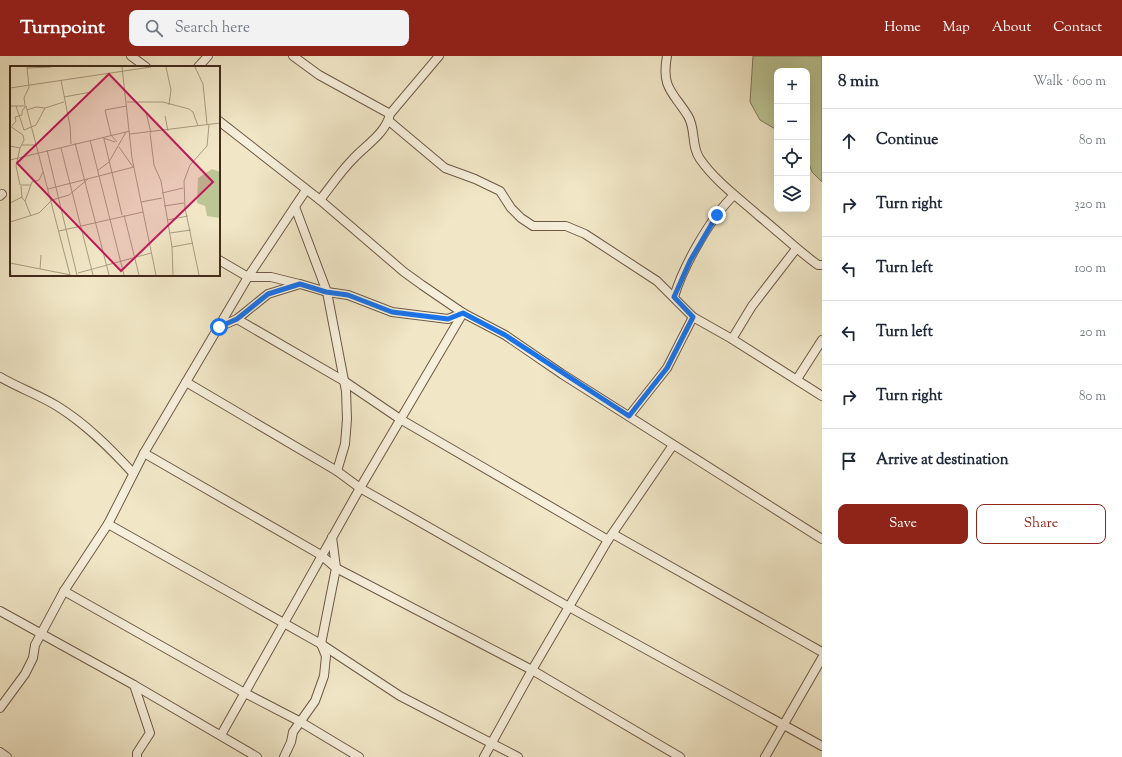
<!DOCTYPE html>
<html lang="en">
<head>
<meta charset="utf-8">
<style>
	body { margin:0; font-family:"Sorts Mill Goudy",serif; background:#f2f2f3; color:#1f2937 }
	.controls { position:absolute; right:12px; top:12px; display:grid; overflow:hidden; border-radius:8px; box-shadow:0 4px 16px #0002 }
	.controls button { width:36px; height:36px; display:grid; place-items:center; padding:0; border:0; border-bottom:1px solid #e0e1e3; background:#fff; color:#1f2937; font:20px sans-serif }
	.stop { position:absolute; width:12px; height:12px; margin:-9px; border:3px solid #1a73e8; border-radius:50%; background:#fff }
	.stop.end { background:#1a73e8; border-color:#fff; box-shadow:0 1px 4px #0008 }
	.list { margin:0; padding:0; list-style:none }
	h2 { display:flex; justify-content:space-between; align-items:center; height:52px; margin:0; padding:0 16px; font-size:17px }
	h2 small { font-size:13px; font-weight:400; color:#747a83 }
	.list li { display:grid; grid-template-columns:26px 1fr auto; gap:12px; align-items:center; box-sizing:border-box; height:64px; padding:0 16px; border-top:1px solid #e0e1e3 }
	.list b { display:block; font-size:15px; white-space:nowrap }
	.list em { font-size:13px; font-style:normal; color:#747a83 }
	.actions { display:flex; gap:8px; padding:12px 16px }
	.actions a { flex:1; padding:9px 0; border:1px solid #8f2418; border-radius:8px; text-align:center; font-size:14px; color:#8f2418 }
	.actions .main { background:#8f2418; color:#fff }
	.icon { flex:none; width:22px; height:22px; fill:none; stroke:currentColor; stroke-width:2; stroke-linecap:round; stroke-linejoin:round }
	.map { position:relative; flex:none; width:822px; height:701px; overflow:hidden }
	header { display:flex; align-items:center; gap:24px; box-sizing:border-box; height:56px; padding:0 20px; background:#8f2418; color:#fff }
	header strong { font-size:19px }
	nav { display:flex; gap:22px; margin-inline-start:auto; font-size:14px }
	.search { width:280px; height:36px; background:#f2f2f3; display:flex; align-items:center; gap:10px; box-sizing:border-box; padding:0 14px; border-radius:8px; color:#747a83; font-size:15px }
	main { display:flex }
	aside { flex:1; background:#fff }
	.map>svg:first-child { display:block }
</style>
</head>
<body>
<header>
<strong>Turnpoint</strong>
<div class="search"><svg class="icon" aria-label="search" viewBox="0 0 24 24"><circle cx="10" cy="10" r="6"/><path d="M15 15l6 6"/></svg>Search here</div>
<nav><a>Home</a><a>Map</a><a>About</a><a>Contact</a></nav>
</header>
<main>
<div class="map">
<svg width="822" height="701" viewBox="0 0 822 701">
	<rect width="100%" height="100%" fill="#f1e7c7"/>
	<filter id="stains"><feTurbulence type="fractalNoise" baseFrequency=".005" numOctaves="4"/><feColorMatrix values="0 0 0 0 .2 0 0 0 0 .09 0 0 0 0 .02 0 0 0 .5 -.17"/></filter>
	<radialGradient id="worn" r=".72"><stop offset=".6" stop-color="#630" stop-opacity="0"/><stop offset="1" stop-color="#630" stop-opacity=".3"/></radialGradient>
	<!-- green -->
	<path fill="#bcc594" stroke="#7f7858" d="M753,0H822V126L812,116L807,102V15H777V74L760,64L750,46Z"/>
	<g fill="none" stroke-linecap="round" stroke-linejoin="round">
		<defs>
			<g id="minor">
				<path d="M131,0L146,11"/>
				<path d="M293,0L319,19L390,58"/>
				<path d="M667,0C661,32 673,36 688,60C696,73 691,91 700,103C716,126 739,142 759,160C779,176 797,194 818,209H822"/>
				<path d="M198,11L208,0"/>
				<path d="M219,65L320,144L404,216L422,229L463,257L505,279L562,318L822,483"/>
				<path d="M389,65L445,112L475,123L500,135L511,152L521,162L533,170H566L585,178L657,225L693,261L732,283L822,340"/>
				<path d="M0,140L2,138"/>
				<path d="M320,144C331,130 341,115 353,103C366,89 386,77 390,58L439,0"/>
				<path d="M295,151L327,236L346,335L347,363L345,388L337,415"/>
				<path d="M219,204L248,221H271L299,228"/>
				<path d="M674,241C683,210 711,161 734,139"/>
				<path d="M237,263L344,325L400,363L608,484"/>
				<path d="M219,271L237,263L268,238L300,228L327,236L348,239L392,256L448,263L463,257"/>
				<path d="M732,283L752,250L796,193"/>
				<path d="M0,321C19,332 39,339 57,350C86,368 110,392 133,417"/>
				<path d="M797,323L822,284"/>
				<path d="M186,326L337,415L360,432L569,551L822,690"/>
				<path d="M629,360L667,312L693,261"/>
				<path d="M144,397L321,499L336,512L532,614L680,701"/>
				<path d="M108,468L321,588L400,640L518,701"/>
				<path d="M613,478L822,596"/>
				<path d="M64,535L243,636L299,665L359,701"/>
				<path d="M0,555L134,629L257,701"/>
				<path d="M134,629L150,677L137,697V701"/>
				<path d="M0,652L25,618L33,602L35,589L64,535L108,468L144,397L225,260L248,221L306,134"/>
				<path d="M221,679L360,432L463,257"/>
				<path d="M0,696L7,701"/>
				<path d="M284,701L291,686L293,676L315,645L324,620L326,600L321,588L336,512L332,481"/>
				<path d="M484,701L532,614L608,484L673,389"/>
				<path d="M765,701L822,602"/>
			</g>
		</defs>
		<!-- minor casing -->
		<use href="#minor" stroke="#6e5946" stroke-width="10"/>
		<!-- minor -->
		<use href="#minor" stroke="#f6efdb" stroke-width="8"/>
	</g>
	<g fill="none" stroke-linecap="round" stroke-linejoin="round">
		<!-- route -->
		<path stroke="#1a73e8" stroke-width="5" d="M219,271L237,263L268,238L300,228L326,236L348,239L392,256L448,263L463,257L505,279L629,360L667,312L693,261L674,241L690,205L717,159"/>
	</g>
	<!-- overview -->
	<g transform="translate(10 10)">
		<rect width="210" height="210" fill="#f1e7c7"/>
		<path d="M202,103L210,106V152L197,150L195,140L187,137L188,112Z" fill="#bcc594"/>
		<path fill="none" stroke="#ab9b82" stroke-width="1" d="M112,1L122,92L146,209M156,1L161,24L159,39M185,1L193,18L197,58M17,2L41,1M51,14L60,60L61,78M0,22L141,1M54,31L81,26M117,36H153L179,43L183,46L188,60M15,39L14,32L19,21L17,1M0,40H16L60,209M6,40L14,64L26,59L35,42M17,44L26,41L35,42L54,36M136,46L141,67M155,50L158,65M0,60L13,69L14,74L10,82M2,60L6,55L5,51L12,49V45L16,40M140,67L144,99L151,115L162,181L183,177M120,68L210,57M93,72L105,76M94,73L112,149M80,74L114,209M107,76L101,69L95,44L117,40M65,77L99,209M12,79H26M0,80L10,82L6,100L10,119H21M109,81L123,101M51,82L83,209M37,84L67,209M0,94L120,65M87,105L99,96L116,66M11,120L12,132L15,135M38,123L124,101M152,127L173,122M131,136L152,132M0,137L12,131M154,140L174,137M114,149L129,209M21,150L15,135L22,116L29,114L33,106M157,154L178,150M0,156L29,147L42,134L59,129L78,113M49,165L133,146M160,167L181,164M162,181L163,209M0,197L61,209M0,197L1,209M30,203L31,189M68,207L141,187M189,209L175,142L174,115L180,99L197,80L199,59"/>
		<path fill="#c2185b" fill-opacity="0.15" stroke="#c2185b" stroke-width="2" d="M99,8L203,116L111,205L7,97Z"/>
		<rect width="210" height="210" fill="none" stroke="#422a1b" stroke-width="2"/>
	</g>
	<rect width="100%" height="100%" filter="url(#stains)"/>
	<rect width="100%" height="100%" fill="url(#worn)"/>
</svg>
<div class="controls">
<button>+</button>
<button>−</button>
<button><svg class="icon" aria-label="locate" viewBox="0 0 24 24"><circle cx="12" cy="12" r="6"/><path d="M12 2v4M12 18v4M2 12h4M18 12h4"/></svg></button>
<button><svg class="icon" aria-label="layers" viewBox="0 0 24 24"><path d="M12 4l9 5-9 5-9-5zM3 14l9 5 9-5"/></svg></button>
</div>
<div class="stop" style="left:219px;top:271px"></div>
<div class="stop end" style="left:717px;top:159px"></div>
</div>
<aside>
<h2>8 min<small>Walk · 600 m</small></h2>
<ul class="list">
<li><svg class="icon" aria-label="ahead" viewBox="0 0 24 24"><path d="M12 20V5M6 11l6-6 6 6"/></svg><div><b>Continue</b></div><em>80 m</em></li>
<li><svg class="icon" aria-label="right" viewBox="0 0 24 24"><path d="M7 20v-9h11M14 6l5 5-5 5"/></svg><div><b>Turn right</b></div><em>320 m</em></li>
<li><svg class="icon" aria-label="left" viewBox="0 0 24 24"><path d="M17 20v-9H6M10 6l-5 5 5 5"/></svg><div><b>Turn left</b></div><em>100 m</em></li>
<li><svg class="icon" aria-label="left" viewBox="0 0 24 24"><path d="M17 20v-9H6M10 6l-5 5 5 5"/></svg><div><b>Turn left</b></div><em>20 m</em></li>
<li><svg class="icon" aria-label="right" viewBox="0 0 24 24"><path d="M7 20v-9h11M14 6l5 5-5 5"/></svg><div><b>Turn right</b></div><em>80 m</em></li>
<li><svg class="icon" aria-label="arrive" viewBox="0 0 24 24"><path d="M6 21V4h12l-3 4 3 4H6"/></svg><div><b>Arrive at destination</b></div></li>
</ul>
<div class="actions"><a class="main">Save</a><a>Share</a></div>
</aside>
</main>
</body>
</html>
